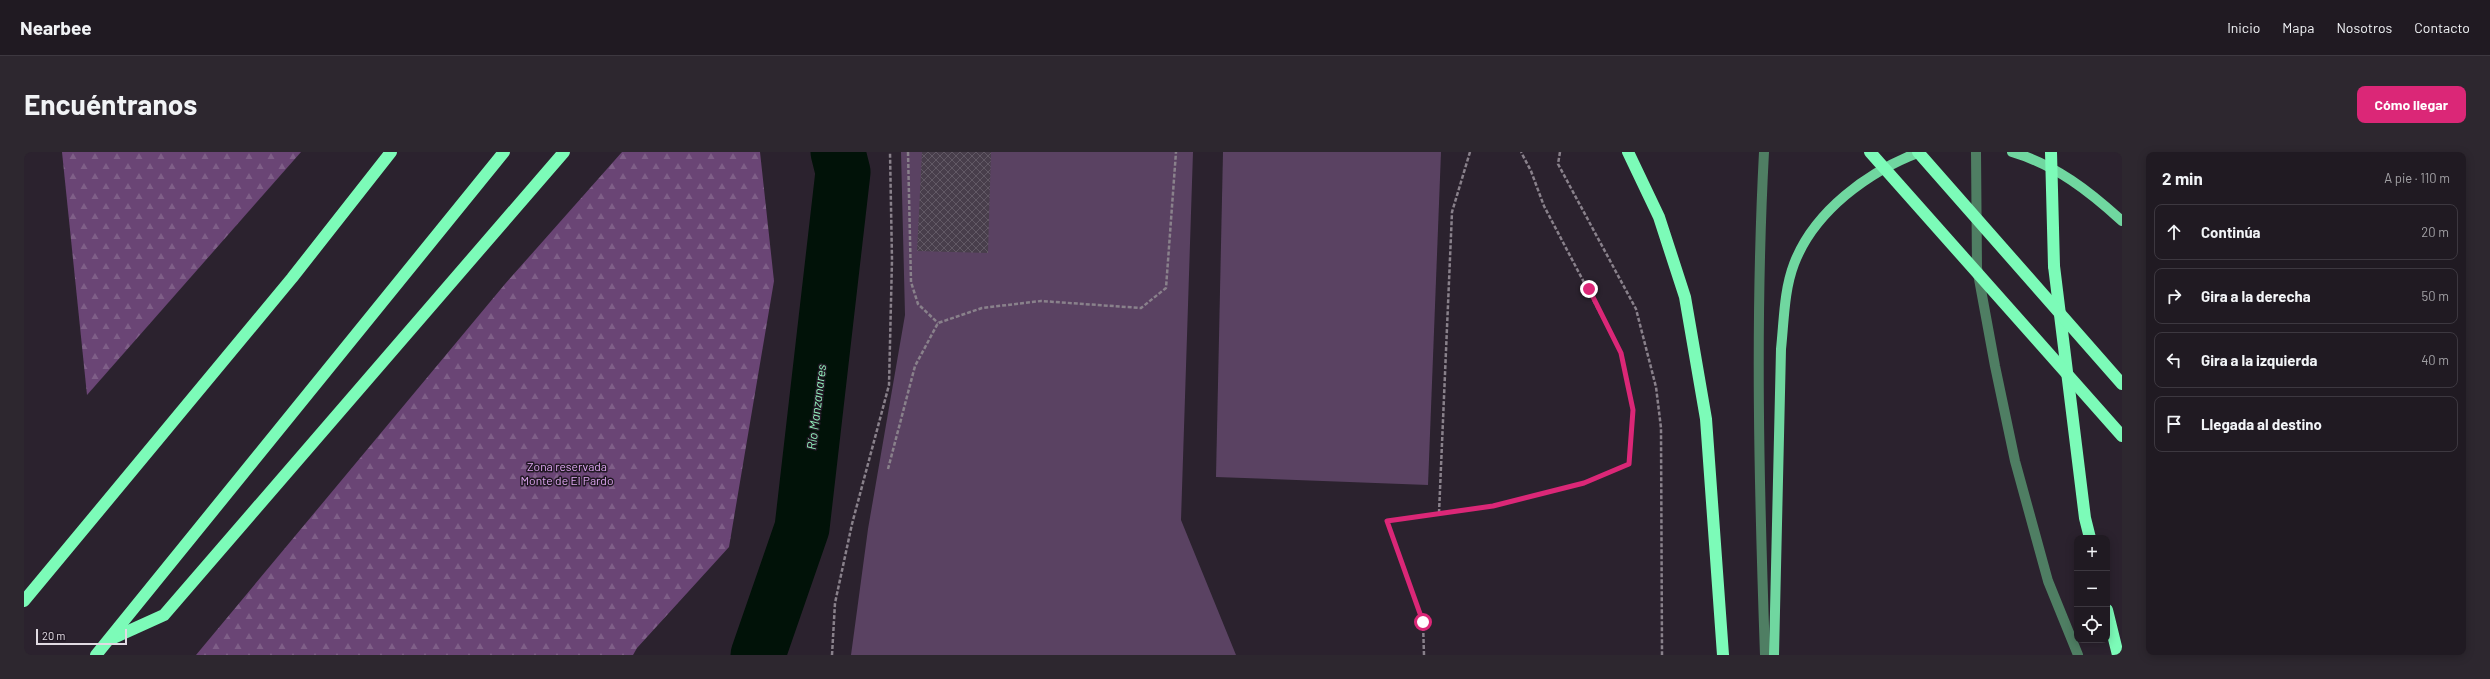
<!DOCTYPE html>
<html lang="es">
<head>
<meta charset="utf-8">
<style>
	body { margin:0; font-family:Barlow,sans-serif; background:#2d272f; color:#f1f3f6 }
	.controls { position:absolute; right:12px; bottom:12px; display:grid; overflow:hidden; border-radius:8px; box-shadow:0 2px 10px #0003 }
	.controls button { width:36px; height:36px; display:grid; place-items:center; padding:0; border:0; border-bottom:1px solid #3d3840; background:#201a22; color:#f1f3f6; font:20px sans-serif }
	.scale { position:absolute; left:12px; bottom:10px; width:91px; box-sizing:border-box; padding-left:4px; border:2px solid #e1dbe3; border-top:0; font-size:11px; line-height:14px; white-space:nowrap; color:#e1dbe3; -webkit-text-stroke:3px #211824; paint-order:stroke }
	.stop { position:absolute; width:12px; height:12px; margin:-9px; border:3px solid #db2777; border-radius:50%; background:#fff }
	.stop.end { background:#db2777; border-color:#fff; box-shadow:0 1px 4px #0008 }
	.list { margin:0; padding:0; list-style:none }
	h2 { display:flex; justify-content:space-between; align-items:center; height:52px; margin:0; padding:0 16px; font-size:17px }
	h2 small { font-size:13px; font-weight:400; color:#a2a1a5 }
	.list li { display:grid; grid-template-columns:26px 1fr auto; gap:12px; align-items:center; box-sizing:border-box; height:56px; margin:0 8px 8px; padding:0 8px; border:1px solid #3d3840; border-radius:8px }
	.list b { display:block; font-size:15px; white-space:nowrap }
	.list em { font-size:13px; font-style:normal; color:#a2a1a5 }
	.icon { flex:none; width:22px; height:22px; fill:none; stroke:currentColor; stroke-width:2; stroke-linecap:round; stroke-linejoin:round }
	.map { position:relative; flex:none; width:2098px; height:503px; overflow:hidden; border-radius:8px }
	header { display:flex; align-items:center; gap:24px; box-sizing:border-box; height:56px; padding:0 20px; background:#201a22; border-bottom:1px solid #3d3840 }
	header strong { font-size:19px }
	nav { display:flex; gap:22px; margin-inline-start:auto; font-size:14px }
	.intro { display:flex; align-items:center; justify-content:space-between; box-sizing:border-box; height:96px; padding:0 24px }
	h1 { margin:0; font-size:28px }
	.button { padding:10px 18px; border-radius:8px; background:#db2777; color:#fff; font-size:14px; font-weight:700 }
	main { display:flex; gap:24px; padding:0 24px }
	aside { flex:1; background:#201a22; border-radius:8px; box-shadow:0 2px 10px #0003 }
	.map>svg:first-child { display:block }
</style>
</head>
<body>
<header>
<strong>Nearbee</strong>
<nav><a>Inicio</a><a>Mapa</a><a>Nosotros</a><a>Contacto</a></nav>
</header>
<div class="intro"><h1>Encuéntranos</h1><a class="button">Cómo llegar</a></div>
<main>
<div class="map">
<svg width="2098" height="503" viewBox="0 0 2098 503">
	<defs>
		<pattern id="forest-firs" width="22" height="20" patternUnits="userSpaceOnUse"><rect width="22" height="20" fill="#6a4575"/><path d="M5 1l3.5 6h-7zM16 11l3.5 6h-7z" fill="#7f5f88"/></pattern>
		<pattern id="building-cross-hatch" width="8" height="8" patternUnits="userSpaceOnUse"><rect width="8" height="8" fill="#483e4b"/><path d="M0 0l8 8M0 8l8-8" fill="none" stroke="#625965"/></pattern>
	</defs>
	<rect width="100%" height="100%" fill="#2b222e"/>
	<!-- green -->
	<g fill="#5a4262">
		<path d="M877,0H1169L1157,368L1212,503H827L844,377L881,163Z"/>
		<path d="M1199,0H1417L1404,333L1192,325Z"/>
	</g>
	<!-- forest -->
	<g fill="url(#forest-firs)">
		<path d="M38,0H277L63,243Z"/>
		<path d="M598,0H736L750,129L705,395L613,496L609,503H172L481,132Z"/>
	</g>
	<g fill="none" stroke-linecap="round" stroke-linejoin="round">
		<!-- river -->
		<path stroke="#011208" stroke-width="55" d="M734,503L778,376L819,20L814,0"/>
	</g>
	<!-- building -->
	<path fill="url(#building-cross-hatch)" d="M898,0H967L964,101L893,99Z"/>
	<g fill="none" stroke-linecap="round" stroke-linejoin="round">
		<!-- path -->
		<g stroke="#89818b" stroke-width="2.5" stroke-dasharray="4 2" stroke-linecap="butt">
			<path d="M884,0L887,130L894,152L914,171"/>
			<path d="M1536,0L1534,12L1612,157L1632,235L1637,276L1638,503"/>
			<path d="M864,317L891,214L914,171L958,156L1017,149L1117,156L1142,136L1152,0"/>
			<path d="M1415,361L1428,60L1446,0"/>
			<path d="M808,503L811,451L828,372L865,233L868,108L866,0"/>
			<path d="M1400,503L1399,470L1363,369L1469,354L1560,331L1605,312L1609,258L1597,201L1520,54L1507,19L1497,0"/>
		</g>
		<!-- minor -->
		<g stroke="#4f7e63" stroke-width="10">
			<path d="M1740,0C1731,169 1735,334 1741,503"/>
			<path d="M1952,0L1953,116L1971,214L1991,309L2024,429L2054,503"/>
		</g>
		<!-- major -->
		<g stroke="#70d7a0" stroke-width="10">
			<path d="M1988,0C2032,13 2065,39 2098,69"/>
			<path d="M1750,503L1757,197C1760,169 1760,138 1770,112C1790,59 1845,19 1896,0"/>
		</g>
		<!-- highway -->
		<g stroke="#7cfbb8" stroke-width="12">
			<path d="M1604,0L1635,65L1661,145L1682,267L1699,503"/>
			<path d="M2030,114L2061,366L2066,386"/>
			<path d="M0,449L268,126L367,0"/>
			<path d="M2083,458L2094,503"/>
			<path d="M87,487L140,463L540,0"/>
			<path d="M72,503L480,0"/>
		</g>
		<!-- highway-bridge -->
		<g stroke="#7cfbb8" stroke-width="12">
			<path d="M1846,0L2098,284"/>
			<path d="M1894,0L2098,232"/>
			<path d="M2027,0L2030,114"/>
		</g>
	</g>
	<g fill="none" stroke-linecap="round" stroke-linejoin="round">
		<!-- route -->
		<path stroke="#db2777" stroke-width="5" d="M1399,470L1363,369L1469,354L1560,331L1605,312L1609,258L1597,201L1565,137"/>
	</g>
	<g text-anchor="middle" stroke-width="3" stroke-linejoin="round" paint-order="stroke">
		<!-- park labels -->
		<g font-size="12" fill="#e0a8f2" stroke="#211824">
			<text x="543" y="319">Zona reservada<tspan x="543" dy="14">Monte de El Pardo</tspan></text>
		</g>
		<!-- water labels -->
		<g font-size="13" font-style="italic" fill="#92f1bc" stroke="#211824">
			<text transform="translate(792 255) rotate(-83)" y="5">Río Manzanares</text>
		</g>
	</g>
</svg>
<div class="controls">
<button>+</button>
<button>−</button>
<button><svg class="icon" aria-label="locate" viewBox="0 0 24 24"><circle cx="12" cy="12" r="6"/><path d="M12 2v4M12 18v4M2 12h4M18 12h4"/></svg></button>
</div>
<div class="scale">20 m</div>
<div class="stop" style="left:1399px;top:470px"></div>
<div class="stop end" style="left:1565px;top:137px"></div>
</div>
<aside>
<h2>2 min<small>A pie · 110 m</small></h2>
<ul class="list">
<li><svg class="icon" aria-label="ahead" viewBox="0 0 24 24"><path d="M12 20V5M6 11l6-6 6 6"/></svg><div><b>Continúa</b></div><em>20 m</em></li>
<li><svg class="icon" aria-label="right" viewBox="0 0 24 24"><path d="M7 20v-9h11M14 6l5 5-5 5"/></svg><div><b>Gira a la derecha</b></div><em>50 m</em></li>
<li><svg class="icon" aria-label="left" viewBox="0 0 24 24"><path d="M17 20v-9H6M10 6l-5 5 5 5"/></svg><div><b>Gira a la izquierda</b></div><em>40 m</em></li>
<li><svg class="icon" aria-label="arrive" viewBox="0 0 24 24"><path d="M6 21V4h12l-3 4 3 4H6"/></svg><div><b>Llegada al destino</b></div></li>
</ul>
</aside>
</main>
</body>
</html>
